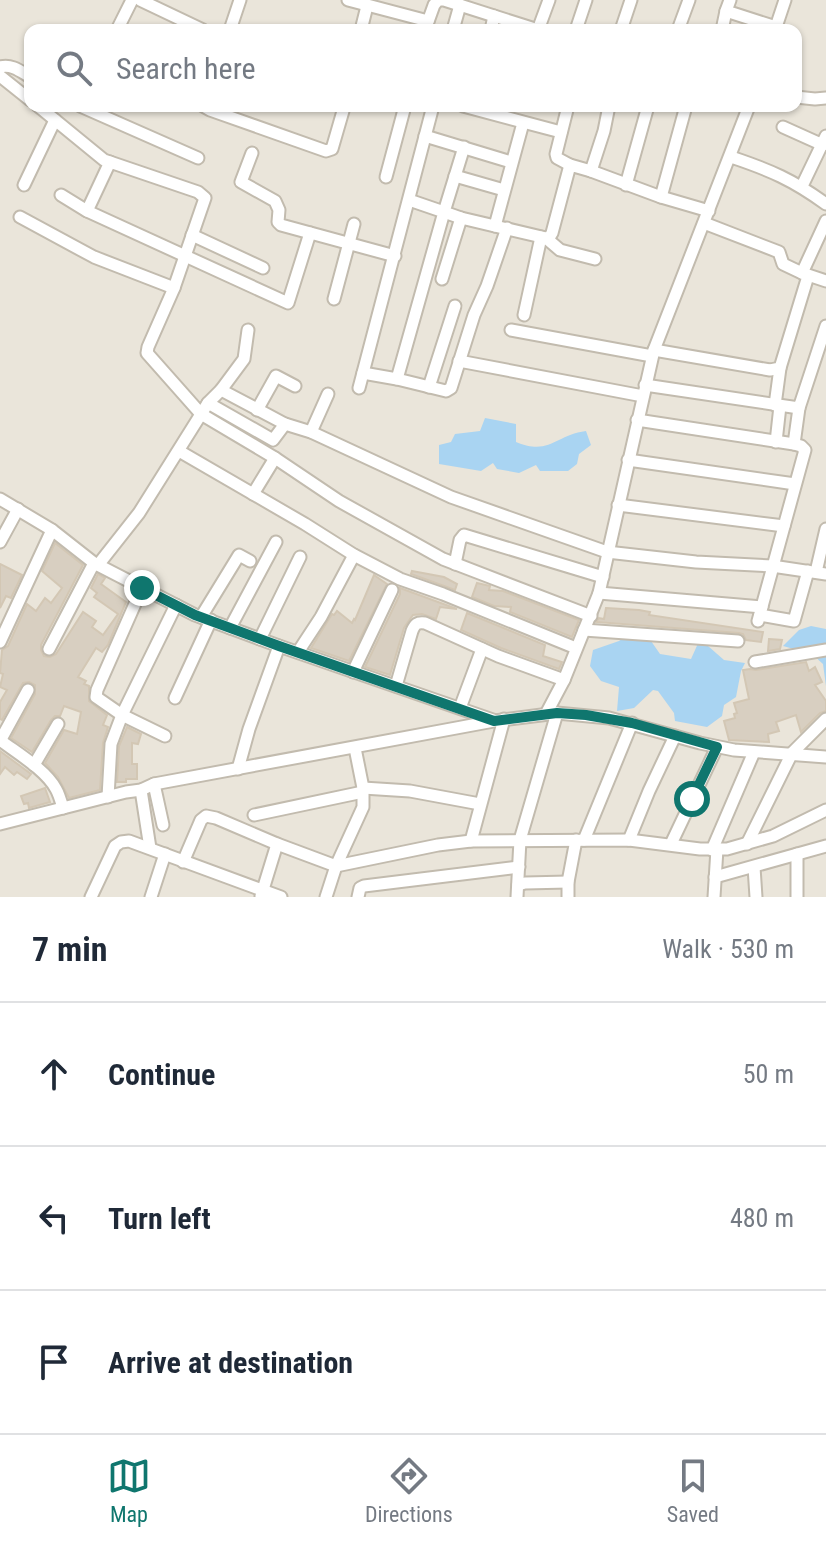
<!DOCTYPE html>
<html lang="en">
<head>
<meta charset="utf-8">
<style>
	body { margin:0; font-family:"Roboto Condensed",sans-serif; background:#f2f2f3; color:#1f2937 }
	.stop { position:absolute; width:24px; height:24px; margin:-18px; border:6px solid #0f766e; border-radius:50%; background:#fff }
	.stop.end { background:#0f766e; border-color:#fff; box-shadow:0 2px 8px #0008 }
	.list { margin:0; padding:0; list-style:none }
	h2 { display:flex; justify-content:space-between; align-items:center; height:104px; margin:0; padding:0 32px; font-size:34px }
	h2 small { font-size:26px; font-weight:400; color:#747a83 }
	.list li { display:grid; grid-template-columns:52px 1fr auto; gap:24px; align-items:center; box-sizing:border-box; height:144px; padding:0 32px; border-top:2px solid #e0e1e3 }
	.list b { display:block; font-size:30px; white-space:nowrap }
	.list em { font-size:26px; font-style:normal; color:#747a83 }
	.icon { flex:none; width:44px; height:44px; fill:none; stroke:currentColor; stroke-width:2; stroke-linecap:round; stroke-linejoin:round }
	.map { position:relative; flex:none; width:826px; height:897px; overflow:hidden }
	.search { position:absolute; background:#fff; box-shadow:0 2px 6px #0004; left:24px; right:24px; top:24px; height:88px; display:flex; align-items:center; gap:20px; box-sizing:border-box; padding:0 28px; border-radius:16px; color:#747a83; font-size:30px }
	.sheet { height:536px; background:#fff }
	nav { display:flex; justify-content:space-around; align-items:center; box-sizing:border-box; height:112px; border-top:2px solid #e0e1e3; background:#fff; font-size:22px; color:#747a83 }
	nav a { display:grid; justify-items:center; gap:4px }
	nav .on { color:#0f766e }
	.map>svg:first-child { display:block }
</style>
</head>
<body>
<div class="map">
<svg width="826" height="897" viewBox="0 0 826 897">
	<rect width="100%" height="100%" fill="#f6f3ec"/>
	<!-- residential -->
	<path fill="#eae5da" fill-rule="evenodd" d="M0,0H826V897H0ZM30,30H796V106H30Z"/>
	<!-- water -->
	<g fill="#a9d4f2">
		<path d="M485,418L516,424V442C550,456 555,435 586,431L591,445L579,454L577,464L568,471H540L536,465L519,473L497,469L493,463L481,471L439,464V445L451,442L455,434L480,431Z"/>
		<path d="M811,626L826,629V686L823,664L812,654L783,646L799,630Z"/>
		<path d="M625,637L651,641L660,654L691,659L700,639L724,660L745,663L741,671L736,697L724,705L722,716L707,727L675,721L674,713L658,691L653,690L634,708L617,711L619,687L601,681L590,666L593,650L619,641Z"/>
	</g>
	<!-- building -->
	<g fill="#d8cfc1" stroke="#d3c7b4" stroke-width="2">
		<path d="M55,543L83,565L41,645V650L44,656L50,657L56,654L83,612L96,621L92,627L103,635L118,614L94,597L97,593L91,588L98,574L105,578L101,584L126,602L108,645L102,652L96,648L78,677L86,681L84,684L89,686V701L107,715L103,725L108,727L103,743L100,790L69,798L58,777L45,763L64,730L77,734L81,712L64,706L60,716H55L51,720L32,752L11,738L35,694V685L29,682L23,683L2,720L0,719V702L7,690L0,687L3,674L0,673L2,650L8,646L27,604L36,611L45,598L51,603L62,588L42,571Z"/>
		<path d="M0,564L22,575L11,598L6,596L0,608Z"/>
		<path d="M412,571L444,577L457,584L455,590L411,574Z"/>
		<path d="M374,575L387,584L349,661L311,648L332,614L334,615L337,611L352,623L354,619L355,620Z"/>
		<path d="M477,583L490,586L489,590L503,591L579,620L572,637L510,612L511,607L494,606L472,597Z"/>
		<path d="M400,588L457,609L440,607L436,619L422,614L413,615L410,619L404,628L390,675L365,667L400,594Z"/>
		<path d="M606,608L639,610L650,612L649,615L763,632L761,642L746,640L743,634L739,633L596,622L599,618L604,619Z"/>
		<path d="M467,613L545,645L543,656L562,662L559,669L501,648L461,630Z"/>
		<path d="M769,639L782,640L780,649L768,651Z"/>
		<path d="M806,662L809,671L815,667L822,682L815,685L826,701V711L820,713L801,732L796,715L776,722L779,731L768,734L769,742L729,740L724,721L735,718L734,714L737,713L734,703L749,699L743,670L750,669L756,670Z"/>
		<path d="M127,727L141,734L138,744L132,743V764H137V779H126V782H117L119,746Z"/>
		<path d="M0,751L31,774L27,779L17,772L14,775L5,767L0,774Z"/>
		<path d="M45,788L50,802L29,808L28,803L24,804L21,796Z"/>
	</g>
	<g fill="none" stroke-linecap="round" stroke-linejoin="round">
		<defs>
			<g id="minor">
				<path d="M140,0L203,30"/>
				<path d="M348,0L428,21"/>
				<path d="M730,0L726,11L776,27"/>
				<path d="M117,30L132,0"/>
				<path d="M230,30L240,0"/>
				<path d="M361,30L367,6"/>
				<path d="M425,30L434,5L438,0H444L538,30"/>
				<path d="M453,30L460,5"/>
				<path d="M491,30L494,16"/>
				<path d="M538,30L549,0"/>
				<path d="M576,30L586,0"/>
				<path d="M621,30L631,0"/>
				<path d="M678,30L689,0"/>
				<path d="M722,30L726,11"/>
				<path d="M775,30L785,0"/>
				<path d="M0,67C12,64 20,71 30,77"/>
				<path d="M0,76L30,100"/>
				<path d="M796,97L815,99L826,98"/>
				<path d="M38,106L104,160L198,192L205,198L174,288L148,347L147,353L201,414L275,458L339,501L443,559L591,616"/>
				<path d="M80,106L198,158"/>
				<path d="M203,106L210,110L326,151L332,149L343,111"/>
				<path d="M463,106L561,132"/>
				<path d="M568,106L556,154L557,158L570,165"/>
				<path d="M609,106L604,131L591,171L661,197L709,211"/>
				<path d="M783,127L823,145"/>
				<path d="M425,136L511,162"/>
				<path d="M464,147L444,212L461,218L546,238H549L552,233L570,165L591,171"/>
				<path d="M252,153L241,182L275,201L279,210L278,222L281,225L395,256"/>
				<path d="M731,157C770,170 793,180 826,204"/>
				<path d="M455,176L504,190"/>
				<path d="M386,177L405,106"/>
				<path d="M24,185L55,120"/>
				<path d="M626,185L648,106"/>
				<path d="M802,186L826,136"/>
				<path d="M61,195L87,211L288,303L310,233"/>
				<path d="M661,197L686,106"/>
				<path d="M409,200L444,212L397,379L446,391L451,388L474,315L487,286L507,228"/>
				<path d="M87,211L110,162"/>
				<path d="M20,217L94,257L174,288"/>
				<path d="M704,223L779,252L783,264L802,273L826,281"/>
				<path d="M495,226L523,123"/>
				<path d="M192,235L263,268"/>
				<path d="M546,238L560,250L595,259"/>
				<path d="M802,273L826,221"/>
				<path d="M442,279L461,218"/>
				<path d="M334,299L354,224"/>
				<path d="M524,315L541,237"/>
				<path d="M511,330L652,356"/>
				<path d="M654,350L770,370L780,368L808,276"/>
				<path d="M459,361L643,396"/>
				<path d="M363,373L397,379"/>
				<path d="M645,385L799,408L826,326"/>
				<path d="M429,387L455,306"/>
				<path d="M359,388L433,106"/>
				<path d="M221,390L285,424L311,432L451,497L607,552L696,562L772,566L826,574"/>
				<path d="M208,403L273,440L285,424"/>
				<path d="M775,405L780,368"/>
				<path d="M257,410L276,376L295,386"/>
				<path d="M637,420L794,444L801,446L805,450L758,621"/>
				<path d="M311,432L328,394"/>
				<path d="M776,442L780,406"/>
				<path d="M794,444L799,408"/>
				<path d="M179,451L305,524L354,555L400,579L443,594L576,648"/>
				<path d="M628,460L795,484"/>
				<path d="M253,494L275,458"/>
				<path d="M0,499L52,530L94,563L195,615L279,646L493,720"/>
				<path d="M618,505L784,526"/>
				<path d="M0,542L18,509"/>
				<path d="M455,564L460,540L464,535L603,577"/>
				<path d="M98,565L139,513L208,403L221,390L244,359L248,330"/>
				<path d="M816,572L826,529"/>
				<path d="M142,588L97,690L96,697L122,715L165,736"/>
				<path d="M599,593L762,607"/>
				<path d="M760,615L794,621L808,571"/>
				<path d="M201,617L239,555L250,561"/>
				<path d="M230,628L276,542"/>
				<path d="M584,630L738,641"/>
				<path d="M260,639L300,557"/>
				<path d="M0,642L52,530"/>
				<path d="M49,649L94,563"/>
				<path d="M298,652L321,617L354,555"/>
				<path d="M755,662L826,650"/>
				<path d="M353,672L392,590"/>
				<path d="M396,686L412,631C415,624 417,622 425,623L498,656L564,680"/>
				<path d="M175,698L211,620"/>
				<path d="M460,708L482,649"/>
				<path d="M546,714L564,680L599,593L654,350L749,106"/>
				<path d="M0,740C17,753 46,770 56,789C59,794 61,801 63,808"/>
				<path d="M0,741L28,690"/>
				<path d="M34,765L58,724"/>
				<path d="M238,769L249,729L279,646"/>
				<path d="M154,784L163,825"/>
				<path d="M363,788L410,791L480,804"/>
				<path d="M141,790L150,848"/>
				<path d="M108,797L111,744L122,715L176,605"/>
				<path d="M254,815L363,792"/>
				<path d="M0,824L126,792L141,790L154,784L494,721L557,713L609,718L700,743L734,750L826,757"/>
				<path d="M584,840L632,723"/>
				<path d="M629,840L649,791L675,736"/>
				<path d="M471,841L504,719"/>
				<path d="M671,844L717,747"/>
				<path d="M747,844L792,753L826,719"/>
				<path d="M712,850L754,752"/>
				<path d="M797,854V897"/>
				<path d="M183,862L201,820L206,816L216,818L277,844L336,866L438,845L471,841L629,840L700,849H727L773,836L826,810"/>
				<path d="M754,867L756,897"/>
				<path d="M715,877L826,846"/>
				<path d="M518,885L525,883L568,882"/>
				<path d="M261,896L277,844"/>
				<path d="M91,897L115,846L121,842L129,841L281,897"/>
				<path d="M151,897L165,854"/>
				<path d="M326,897L336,866L363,807V788L355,748"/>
				<path d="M358,897L360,888L364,886L519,867"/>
				<path d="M517,897L520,840L557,713"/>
				<path d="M568,897V882L576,840"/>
				<path d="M714,897L717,849"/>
			</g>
		</defs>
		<!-- minor casing -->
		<use href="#minor" stroke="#c2bbae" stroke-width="15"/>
		<!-- minor -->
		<use href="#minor" stroke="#fff" stroke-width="11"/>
	</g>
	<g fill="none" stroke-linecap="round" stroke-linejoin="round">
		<!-- route -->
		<path stroke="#0f766e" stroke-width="10" d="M142,588L195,615L279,646L494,721L557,713L586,715L632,723L717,747L692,799"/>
	</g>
</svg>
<div class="stop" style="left:692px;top:799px"></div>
<div class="stop end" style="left:142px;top:588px"></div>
<div class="search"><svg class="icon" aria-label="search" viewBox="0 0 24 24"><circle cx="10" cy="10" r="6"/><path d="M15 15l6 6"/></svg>Search here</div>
</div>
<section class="sheet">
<h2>7 min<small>Walk · 530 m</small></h2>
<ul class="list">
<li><svg class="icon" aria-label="ahead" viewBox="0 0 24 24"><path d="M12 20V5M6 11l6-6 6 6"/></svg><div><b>Continue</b></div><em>50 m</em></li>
<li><svg class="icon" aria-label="left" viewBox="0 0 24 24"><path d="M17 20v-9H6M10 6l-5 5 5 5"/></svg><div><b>Turn left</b></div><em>480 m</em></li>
<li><svg class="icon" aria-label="arrive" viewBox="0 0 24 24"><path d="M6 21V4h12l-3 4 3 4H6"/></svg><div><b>Arrive at destination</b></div></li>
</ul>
</section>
<nav>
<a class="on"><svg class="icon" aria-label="map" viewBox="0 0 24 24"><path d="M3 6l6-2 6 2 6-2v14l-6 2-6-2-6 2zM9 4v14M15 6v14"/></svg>Map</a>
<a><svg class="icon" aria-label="directions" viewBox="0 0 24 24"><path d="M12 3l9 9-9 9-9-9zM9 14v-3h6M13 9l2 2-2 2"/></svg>Directions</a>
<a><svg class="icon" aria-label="saved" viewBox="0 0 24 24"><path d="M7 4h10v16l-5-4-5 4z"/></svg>Saved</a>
</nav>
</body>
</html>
